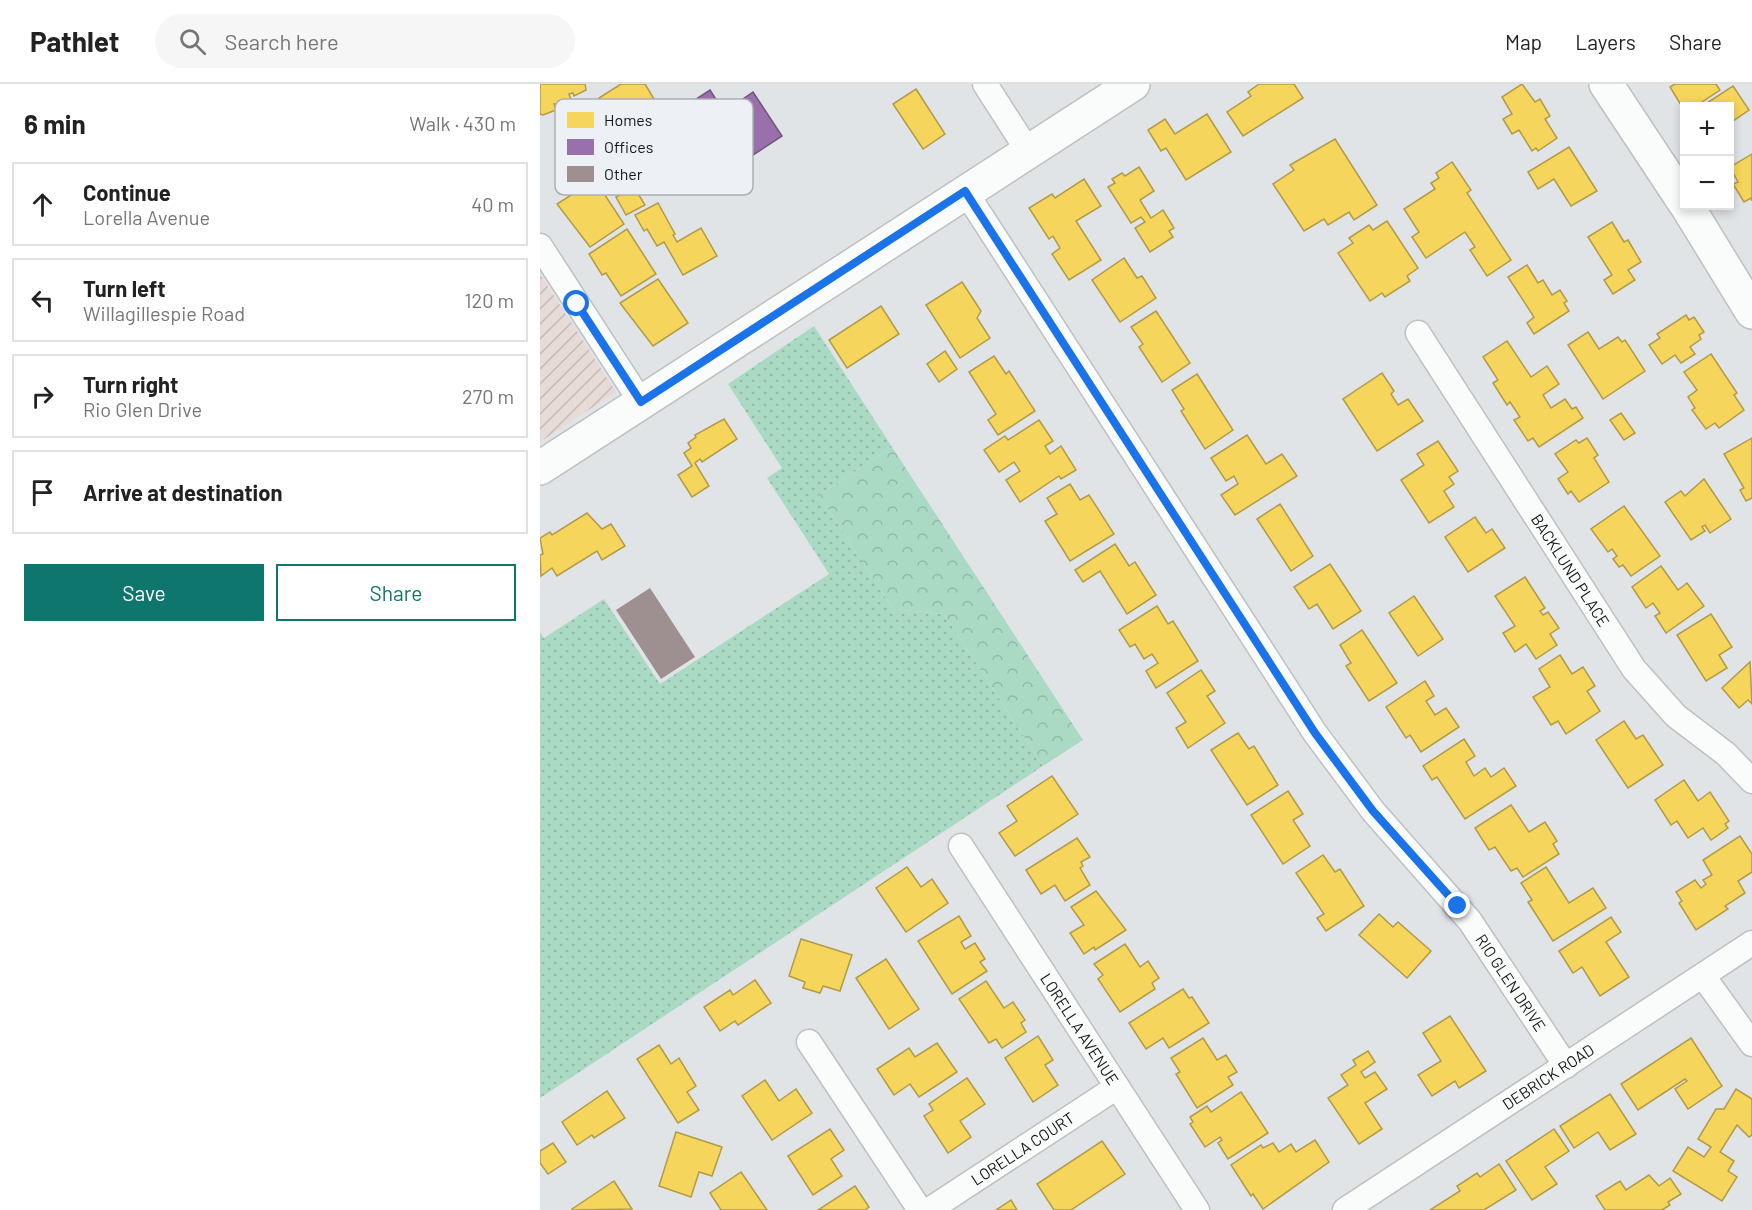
<!DOCTYPE html>
<html lang="en">
<head>
<meta charset="utf-8">
<style>
	body { margin:0; font-family:Barlow,sans-serif; background:#f6f6f6; color:#222 }
	.controls { position:absolute; right:18px; top:18px; display:grid; overflow:hidden; border-radius:0px; box-shadow:0 3px 9px #0003 }
	.controls button { width:54px; height:54px; display:grid; place-items:center; padding:0; border:0; border-bottom:2px solid #e0e0e0; background:#fff; color:#222; font:30px sans-serif }
	.stop { position:absolute; width:18px; height:18px; margin:-14px; border:4px solid #1a73e8; border-radius:50%; background:#fff }
	.stop.end { background:#1a73e8; border-color:#fff; box-shadow:0 2px 6px #0008 }
	.list { margin:0; padding:0; list-style:none }
	h2 { display:flex; justify-content:space-between; align-items:center; height:78px; margin:0; padding:0 24px; font-size:26px }
	h2 small { font-size:20px; font-weight:400; color:#767676 }
	.list li { display:grid; grid-template-columns:39px 1fr auto; gap:18px; align-items:center; box-sizing:border-box; height:84px; margin:0 12px 12px; padding:0 12px; border:2px solid #e0e0e0; border-radius:0px }
	.list b { display:block; font-size:22px; white-space:nowrap }
	.list p { margin:0; font-size:20px; white-space:nowrap; color:#767676 }
	.list em { font-size:20px; font-style:normal; color:#767676 }
	.actions { display:flex; gap:12px; padding:18px 24px }
	.actions a { flex:1; padding:14px 0; border:2px solid #0f766e; border-radius:0px; text-align:center; font-size:21px; color:#0f766e }
	.actions .main { background:#0f766e; color:#fff }
	.icon { flex:none; width:33px; height:33px; fill:none; stroke:currentColor; stroke-width:2; stroke-linecap:round; stroke-linejoin:round }
	.map { position:relative; flex:none; width:1212px; height:1126px; overflow:hidden }
	header { display:flex; align-items:center; gap:36px; box-sizing:border-box; height:84px; padding:0 30px; background:#fff; border-bottom:2px solid #e0e0e0 }
	header strong { font-size:28px }
	nav { display:flex; gap:33px; margin-inline-start:auto; font-size:21px }
	.search { width:420px; height:54px; background:#f6f6f6; display:flex; align-items:center; gap:15px; box-sizing:border-box; padding:0 21px; border-radius:33px; color:#767676; font-size:22px }
	main { display:flex }
	aside { flex:1; background:#fff }
	.map>svg:first-child { display:block }
</style>
</head>
<body>
<header>
<strong>Pathlet</strong>
<div class="search"><svg class="icon" aria-label="search" viewBox="0 0 24 24"><circle cx="10" cy="10" r="6"/><path d="M15 15l6 6"/></svg>Search here</div>
<nav><a>Map</a><a>Layers</a><a>Share</a></nav>
</header>
<main>
<aside>
<h2>6 min<small>Walk · 430 m</small></h2>
<ul class="list">
<li><svg class="icon" aria-label="ahead" viewBox="0 0 24 24"><path d="M12 20V5M6 11l6-6 6 6"/></svg><div><b>Continue</b><p>Lorella Avenue</p></div><em>40 m</em></li>
<li><svg class="icon" aria-label="left" viewBox="0 0 24 24"><path d="M17 20v-9H6M10 6l-5 5 5 5"/></svg><div><b>Turn left</b><p>Willagillespie Road</p></div><em>120 m</em></li>
<li><svg class="icon" aria-label="right" viewBox="0 0 24 24"><path d="M7 20v-9h11M14 6l5 5-5 5"/></svg><div><b>Turn right</b><p>Rio Glen Drive</p></div><em>270 m</em></li>
<li><svg class="icon" aria-label="arrive" viewBox="0 0 24 24"><path d="M6 21V4h12l-3 4 3 4H6"/></svg><div><b>Arrive at destination</b></div></li>
</ul>
<div class="actions"><a class="main">Save</a><a>Share</a></div>
</aside>
<div class="map">
<svg width="1212" height="1126" viewBox="0 0 1212 1126">
	<defs>
		<pattern id="industrial-furrows" width="10" height="10" patternUnits="userSpaceOnUse" patternTransform="scale(1.5)"><rect width="10" height="10" fill="#e6dbd6"/><path d="M-1 1l2-2M0 10L10 0M9 11l2-2" fill="none" stroke="#c4bbb7"/></pattern>
		<pattern id="grass-dots" width="8" height="8" patternUnits="userSpaceOnUse" patternTransform="scale(1.5)"><rect width="8" height="8" fill="#aadac4"/><path d="M2 2h.1M6 6h.1" fill="none" stroke="#91baa8" stroke-width="1.8" stroke-linecap="round"/></pattern>
		<pattern id="forest-crowns" width="20" height="18" patternUnits="userSpaceOnUse" patternTransform="scale(1.5)"><rect width="20" height="18" fill="#aadac4"/><path d="M2 6a3 3 0 1 1 6 0M12 15a3 3 0 1 1 6 0" fill="none" stroke="#91baa8"/></pattern>
	</defs>
	<rect width="100%" height="100%" fill="#e1e4e6"/>
	<!-- industrial -->
	<path fill="url(#industrial-furrows)" d="M0,190L76,308L0,358Z"/>
	<!-- grass -->
	<path fill="url(#grass-dots)" d="M274,242L352,363L279,411L353,525L404,530L503,682L0,1014V548L4,554L64,515L120,600L289,490L227,394L242,384L188,300Z"/>
	<!-- forest -->
	<path fill="url(#forest-crowns)" d="M352,363L543,656L503,682L404,530L353,525L279,411Z"/>
	<!-- homes -->
	<g fill="#f6d55c" stroke="#b29b47" stroke-width="1.5">
		<path d="M0,0H45L46,6L34,12L33,9L29,10L31,16L25,17L26,20H14L16,26L3,31L0,30Z"/>
		<path d="M81,0H105L129,40L91,61L59,14Z"/>
		<path d="M719,0H754L763,14L703,52L687,28L711,12L708,8Z"/>
		<path d="M982,0L995,18L1000,15L1010,32L1005,35L1017,54L998,67L996,64L992,67L979,46L972,50L963,35L972,30L962,13Z"/>
		<path d="M1135,0H1176L1180,6L1156,22H1144V26L1130,3Z"/>
		<path d="M1193,2L1209,26L1190,39V22H1169L1167,19Z"/>
		<path d="M376,5L405,50L383,65L353,20Z"/>
		<path d="M667,30L691,68L646,96L626,64L621,67L608,46L625,35L635,50Z"/>
		<path d="M795,55L837,121L814,136L809,128L788,141L784,135L764,147L733,100L754,86L750,81Z"/>
		<path d="M1029,63L1057,107L1031,122L1014,95L998,105L988,88Z"/>
		<path d="M1212,70V117L1211,114L1204,118L1193,100L1198,98L1190,83Z"/>
		<path d="M912,78L931,106L927,109L971,176L947,192L930,166L935,163L925,148L886,174L872,153L879,148L864,125L895,105L891,99L899,94L896,89Z"/>
		<path d="M599,83L614,107L600,116L611,134L623,126L634,144L629,147L633,153L610,168L595,144L605,138L601,133L591,139L568,103L575,99L572,95L582,89L585,92Z"/>
		<path d="M544,95L561,122L536,137L561,176L529,196L512,170L520,164L513,152L509,155L489,124L512,110L515,114Z"/>
		<path d="M55,96L84,140L50,163L17,120Z"/>
		<path d="M94,103L105,121L86,131L76,113Z"/>
		<path d="M118,119L135,150L133,151L137,158L161,144L177,172L143,191L124,158L117,162L107,145L104,147L95,131Z"/>
		<path d="M847,137L878,184L867,192L870,197L845,213L842,209L830,217L798,169L813,159L809,154L829,141L833,146Z"/>
		<path d="M1072,138L1084,158L1088,156L1101,178L1088,186L1095,196L1073,210L1064,196L1072,191L1048,153Z"/>
		<path d="M87,145L116,190L81,212L66,189L62,191L49,170Z"/>
		<path d="M584,174L597,194L602,192L616,214L580,238L552,196Z"/>
		<path d="M987,181L998,199L1003,196L1012,211L1020,206L1027,217L1024,219L1029,227L994,250L987,239L994,233L968,193Z"/>
		<path d="M118,195L148,239L113,262L80,219Z"/>
		<path d="M422,198L441,227L437,234L450,254L420,274L386,221Z"/>
		<path d="M341,222L359,250L307,284L289,256Z"/>
		<path d="M616,227L650,279L622,298L599,263L603,260L591,243Z"/>
		<path d="M1146,231L1149,236L1154,233L1164,248L1159,251L1161,255L1150,263L1155,270L1141,279L1135,271L1122,280L1109,261L1120,254L1117,250Z"/>
		<path d="M1048,248L1059,265L1078,253L1082,258L1085,256L1105,287L1063,315L1028,261Z"/>
		<path d="M967,257L991,293L1007,282L1019,300L1003,311L1011,324L1025,315L1032,325L1036,323L1043,334L999,363L993,354L988,357L974,336L980,333L970,318L967,321L953,299L958,296L943,273Z"/>
		<path d="M405,267L417,285L399,298L387,280Z"/>
		<path d="M1171,270L1197,309L1194,311L1204,326L1179,344L1175,339L1166,345L1152,326L1155,324L1148,313L1157,306L1144,288Z"/>
		<path d="M454,272L466,290L469,287L495,327L458,351L448,336L456,330L429,288Z"/>
		<path d="M842,289L854,307L851,310L858,321L868,315L883,337L837,367L803,315Z"/>
		<path d="M657,290L693,346L665,365L641,327L644,325L632,306Z"/>
		<path d="M1081,329L1095,349L1084,356L1070,336Z"/>
		<path d="M184,335L197,355L162,378L160,375L155,379L169,402L152,413L138,391L152,382L144,369L151,364L148,359L156,353L155,351Z"/>
		<path d="M499,336L513,357L505,362L510,370L521,362L536,386L521,395L519,392L480,418L466,396L480,387L474,378L459,388L444,366L465,352L468,356Z"/>
		<path d="M707,351L726,380L742,370L757,392L695,431L681,411L698,400L694,392L686,397L671,374Z"/>
		<path d="M1047,354L1058,371L1054,374L1069,398L1039,418L1031,407L1028,410L1018,395L1028,388L1015,370L1036,356L1039,359Z"/>
		<path d="M1212,354V414L1206,417L1200,406L1204,404L1184,370Z"/>
		<path d="M898,357L918,387L909,393L914,400L904,407L914,423L889,439L861,396L884,381L877,370Z"/>
		<path d="M1164,395L1191,435L1170,449L1165,441L1162,443L1165,447L1151,456L1125,418L1141,407L1145,412Z"/>
		<path d="M530,400L540,416L549,411L574,450L530,477L505,437L517,430L507,414Z"/>
		<path d="M740,420L773,472L751,487L717,435Z"/>
		<path d="M1084,422L1120,472L1091,492L1083,481L1079,483L1073,475L1077,472L1072,465L1068,468L1051,445Z"/>
		<path d="M47,429L62,445L71,440L85,462L62,476L57,467L17,492L12,484L1,492L0,471L3,470L0,454L10,448L12,451Z"/>
		<path d="M935,433L946,449L952,445L965,464L928,488L905,453Z"/>
		<path d="M575,460L589,482L595,478L616,511L587,530L560,487L543,498L535,486Z"/>
		<path d="M790,480L821,527L793,545L777,520L769,525L754,503Z"/>
		<path d="M1121,482L1138,506L1147,499L1164,522L1126,549L1115,532L1120,529L1113,519L1106,524L1092,503Z"/>
		<path d="M985,493L1005,524L1000,527L1003,531L1008,528L1019,544L1010,550L1017,561L996,575L986,560L975,568L963,549L975,542L955,512Z"/>
		<path d="M874,512L903,555L878,572L849,529Z"/>
		<path d="M617,522L628,540L633,537L658,577L616,604L606,587L618,579L612,570L604,575L595,560L590,563L579,546Z"/>
		<path d="M1171,530L1192,563L1179,571L1187,584L1166,597L1137,551Z"/>
		<path d="M822,546L857,599L829,617L806,582L811,579L800,561Z"/>
		<path d="M1020,571L1032,590L1043,583L1055,602L1047,607L1060,627L1026,650L1018,637L1011,641L993,613L1010,603L999,585Z"/>
		<path d="M1210,578L1212,620L1208,616L1199,624L1182,604Z"/>
		<path d="M661,586L675,607L667,612L685,639L648,664L636,644L646,638L627,609Z"/>
		<path d="M885,597L894,612L886,617L895,631L906,624L919,643L881,668L870,651L866,654L846,623Z"/>
		<path d="M1084,637L1096,655L1103,651L1123,681L1088,704L1056,656Z"/>
		<path d="M698,649L709,665L714,662L738,701L707,721L671,666Z"/>
		<path d="M924,655L935,672L926,678L934,692L945,684L951,693L964,684L976,702L925,735L897,693L892,696L883,682Z"/>
		<path d="M512,692L538,730L475,772L459,749L477,737L467,722Z"/>
		<path d="M1144,696L1158,717L1170,708L1189,737L1185,740L1188,744L1171,756L1163,744L1148,754L1137,737L1131,741L1115,716Z"/>
		<path d="M748,707L763,730L753,736L770,762L743,780L711,731Z"/>
		<path d="M971,721L989,748L1005,738L1017,757L1013,760L1019,770L983,793L977,784L971,787L955,763L949,766L935,744Z"/>
		<path d="M1200,752L1212,770V788L1198,797L1205,809L1185,822L1188,825L1156,846L1139,819L1142,817L1136,808L1155,796L1161,804L1166,800L1163,796L1172,791L1163,776Z"/>
		<path d="M537,754L550,773L541,778L543,782L540,784L550,801L525,817L515,801L501,810L486,786Z"/>
		<path d="M783,771L795,788L800,785L824,822L786,847L777,834L784,830L756,789Z"/>
		<path d="M367,783L381,803L392,795L408,819L366,848L336,804Z"/>
		<path d="M1006,783L1029,819L1053,804L1066,824L1013,857L988,818L992,816L981,799Z"/>
		<path d="M556,807L586,846L555,866L554,863L544,870L530,849L544,841L531,823Z"/>
		<path d="M839,830L853,843L858,838L891,867L867,894L819,851Z"/>
		<path d="M419,832L431,852L421,858L425,865L435,859L445,875L440,878L447,887L412,910L378,857Z"/>
		<path d="M1071,833L1081,848L1066,858L1089,893L1060,912L1042,883L1033,889L1019,867Z"/>
		<path d="M261,855L312,871L300,907L283,902L280,909L263,904L265,898L249,892Z"/>
		<path d="M585,860L600,883L608,877L619,894L612,899L615,905L580,928L558,895L563,891L554,880Z"/>
		<path d="M346,875L379,925L349,945L316,894Z"/>
		<path d="M215,896L231,919L198,941L195,937L180,947L164,923L190,906L193,911Z"/>
		<path d="M446,897L464,924L473,918L485,936L481,939L486,948L462,964L456,955L449,959L419,915Z"/>
		<path d="M643,905L649,914L652,913L669,939L629,964L623,954L606,965L589,939Z"/>
		<path d="M910,932L946,987L919,1004L915,997L892,1012L878,991L901,977L883,949Z"/>
		<path d="M498,952L513,976L505,981L518,1001L493,1018L465,974Z"/>
		<path d="M663,954L677,976L686,971L697,988L688,993L693,1001L657,1024L636,990L640,988L631,974Z"/>
		<path d="M1151,954L1182,1002L1148,1025L1135,1005L1147,997L1145,995L1098,1026L1081,1000Z"/>
		<path d="M397,959L417,988L379,1013L370,1000L354,1011L337,985L369,964L375,973Z"/>
		<path d="M119,961L131,980L139,974L156,1002L147,1008L159,1026L138,1039L97,975Z"/>
		<path d="M828,967L835,978L821,988L825,994L835,988L847,1005L825,1019L842,1045L819,1060L788,1014L808,1001L801,991L816,981L813,976Z"/>
		<path d="M427,994L445,1020L420,1037L431,1053L408,1069L384,1032L393,1026L389,1020Z"/>
		<path d="M225,996L239,1017L256,1005L272,1029L232,1056L202,1012Z"/>
		<path d="M1196,1005L1212,1015V1051L1209,1053L1197,1041L1180,1068L1194,1077L1188,1087L1197,1093L1182,1117L1133,1087L1148,1063L1164,1073L1171,1063L1158,1055L1176,1025H1184Z"/>
		<path d="M67,1007L85,1034L54,1054L52,1051L37,1061L22,1038Z"/>
		<path d="M701,1008L728,1049L688,1075L678,1059L682,1056L680,1053L665,1063L650,1040L653,1038L650,1033L667,1022L671,1028Z"/>
		<path d="M1070,1010L1096,1050L1070,1066L1058,1048L1034,1064L1020,1042Z"/>
		<path d="M290,1045L304,1066L291,1075L302,1092L273,1111L248,1072Z"/>
		<path d="M1014,1045L1029,1067L1005,1083L1017,1100L992,1116L966,1077Z"/>
		<path d="M136,1048L182,1063L172,1092L159,1088L151,1113L119,1102Z"/>
		<path d="M775,1056L789,1078L723,1125L713,1110L711,1112L691,1081L721,1061L723,1064L733,1059L739,1068L751,1060L756,1068Z"/>
		<path d="M562,1057L585,1090L531,1126H514L497,1100Z"/>
		<path d="M13,1059L26,1078L8,1090L0,1079V1067Z"/>
		<path d="M959,1080L976,1106L944,1126H890L920,1107L917,1102L937,1089L940,1093Z"/>
		<path d="M201,1088L227,1126H181L170,1109Z"/>
		<path d="M1109,1091L1119,1102L1130,1094L1141,1110L1128,1118L1130,1121L1122,1126H1065L1056,1112L1080,1097L1086,1106Z"/>
		<path d="M74,1097L92,1125L33,1126L32,1125Z"/>
		<path d="M315,1102L329,1123L325,1126H278Z"/>
		<path d="M471,1116L477,1126H456Z"/>
	</g>
	<!-- offices -->
	<path fill="#9970ab" stroke="#71557e" stroke-width="1.5" d="M170,6L184,28L213,8L242,52L201,79L180,48L186,44L180,36L177,39L174,35L159,45L144,23Z"/>
	<!-- building -->
	<path fill="#9e8f90" d="M110,504L155,573L121,595L76,526Z"/>
	<g fill="none" stroke-linecap="round" stroke-linejoin="round">
		<defs>
			<g id="street">
				<path d="M445,0L488,67"/>
				<path id="s1" d="M425,107L775,649L833,727L930,837L1026,982"/>
				<path d="M0,162L101,318"/>
				<path id="s2" d="M878,249L1094,585L1136,632L1186,670L1212,697"/>
				<path id="s3" d="M421,762L657,1126"/>
				<path d="M1163,892L1212,960"/>
				<path d="M269,958L380,1126"/>
				<path id="s4" d="M389,1126L577,1003"/>
				<path id="s5" d="M805,1126L1212,859"/>
			</g>
			<g id="secondary">
				<path d="M1066,0L1144,118"/>
				<path d="M1147,122L1212,228"/>
				<path d="M0,384L593,0"/>
			</g>
		</defs>
		<!-- street casing -->
		<use href="#street" stroke="#bec0c1" stroke-width="27"/>
		<!-- secondary casing -->
		<use href="#secondary" stroke="#bec0c1" stroke-width="36"/>
		<!-- street -->
		<use href="#street" stroke="#fafbfb" stroke-width="24"/>
		<!-- secondary -->
		<use href="#secondary" stroke="#fafbfb" stroke-width="33"/>
	</g>
	<g fill="none" stroke-linecap="round" stroke-linejoin="round">
		<!-- route -->
		<path stroke="#1a73e8" stroke-width="8" d="M37,220L101,318L425,107L775,649L833,727L918,822"/>
	</g>
	<g text-anchor="middle" stroke-width="6" stroke-linejoin="round" paint-order="stroke">
		<!-- street labels -->
		<g font-size="16" fill="#131516" stroke="#edf1f6">
			<text dy="6" stroke="none"><textPath href="#s2" startOffset="282">BACKLUND PLACE</textPath></text>
			<text dy="6" stroke="none"><textPath href="#s1" startOffset="963">RIO GLEN DRIVE</textPath></text>
			<text dy="6" stroke="none"><textPath href="#s3" startOffset="218">LORELLA AVENUE</textPath></text>
			<text dy="6" stroke="none"><textPath href="#s5" startOffset="243">DEBRICK ROAD</textPath></text>
			<text dy="6" stroke="none"><textPath href="#s4" startOffset="112">LORELLA COURT</textPath></text>
		</g>
	</g>
	<!-- legend -->
	<rect x="15" y="15" width="198" height="96" rx="9" fill="#edf1f6" stroke="#acafb3" stroke-width="1.5"/>
	<rect x="27" y="28" width="27" height="16" fill="#f6d55c"/>
	<rect x="27" y="55" width="27" height="16" fill="#9970ab"/>
	<rect x="27" y="82" width="27" height="16" fill="#9e8f90"/>
	<g font-size="16" fill="#131516">
		<text x="64" y="42">Homes</text>
		<text x="64" y="69">Offices</text>
		<text x="64" y="96">Other</text>
	</g>
</svg>
<div class="controls">
<button>+</button>
<button>−</button>
</div>
<div class="stop" style="left:37px;top:220px"></div>
<div class="stop end" style="left:918px;top:822px"></div>
</div>
</main>
</body>
</html>
